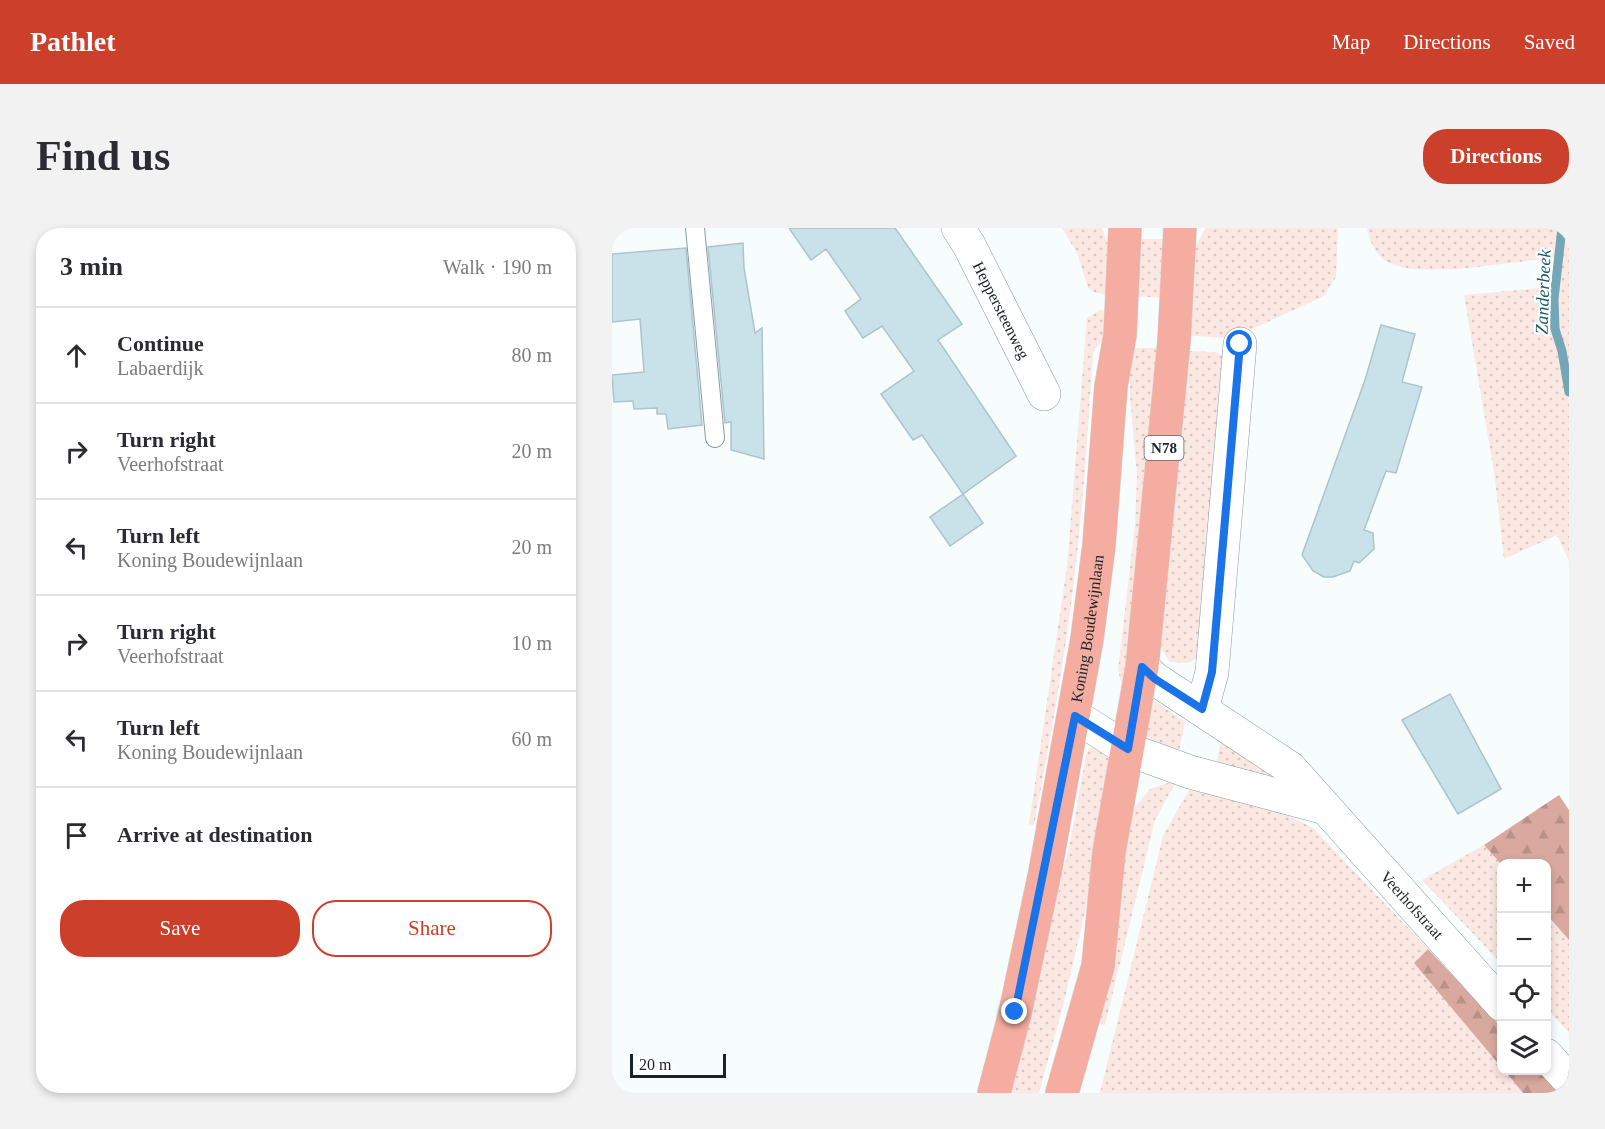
<!DOCTYPE html>
<html lang="en">
<head>
<meta charset="utf-8">
<style>
	body { margin:0; font-family:Georgia,serif; background:#f2f2f3; color:#2b2b33 }
	.controls { position:absolute; right:18px; bottom:18px; display:grid; overflow:hidden; border-radius:12px; box-shadow:0 3px 9px #0003 }
	.controls button { width:54px; height:54px; display:grid; place-items:center; padding:0; border:0; border-bottom:2px solid #e1e1e2; background:#fff; color:#2b2b33; font:30px sans-serif }
	.scale { position:absolute; left:18px; bottom:15px; width:96px; box-sizing:border-box; padding-left:6px; border:3px solid #192225; border-top:0; font-size:16px; line-height:21px; white-space:nowrap; color:#192225; -webkit-text-stroke:4px #fff; paint-order:stroke }
	.stop { position:absolute; width:18px; height:18px; margin:-14px; border:4px solid #1a73e8; border-radius:50%; background:#fff }
	.stop.end { background:#1a73e8; border-color:#fff; box-shadow:0 2px 6px #0008 }
	.list { margin:0; padding:0; list-style:none }
	h2 { display:flex; justify-content:space-between; align-items:center; height:78px; margin:0; padding:0 24px; font-size:26px }
	h2 small { font-size:20px; font-weight:400; color:#7c7c81 }
	.list li { display:grid; grid-template-columns:39px 1fr auto; gap:18px; align-items:center; box-sizing:border-box; height:96px; padding:0 24px; border-top:2px solid #e1e1e2 }
	.list b { display:block; font-size:22px; white-space:nowrap }
	.list p { margin:0; font-size:20px; white-space:nowrap; color:#7c7c81 }
	.list em { font-size:20px; font-style:normal; color:#7c7c81 }
	.actions { display:flex; gap:12px; padding:18px 24px }
	.actions a { flex:1; padding:14px 0; border:2px solid #cc402b; border-radius:24px; text-align:center; font-size:21px; color:#cc402b }
	.actions .main { background:#cc402b; color:#fff }
	.icon { flex:none; width:33px; height:33px; fill:none; stroke:currentColor; stroke-width:2; stroke-linecap:round; stroke-linejoin:round }
	.map { position:relative; flex:none; width:957px; height:865px; overflow:hidden; border-radius:24px }
	header { display:flex; align-items:center; gap:36px; box-sizing:border-box; height:84px; padding:0 30px; background:#cc402b; color:#fff }
	header strong { font-size:28px }
	nav { display:flex; gap:33px; margin-inline-start:auto; font-size:21px }
	.intro { display:flex; align-items:center; justify-content:space-between; box-sizing:border-box; height:144px; padding:0 36px }
	h1 { margin:0; font-size:42px }
	.button { padding:15px 27px; border-radius:24px; background:#cc402b; color:#fff; font-size:21px; font-weight:700 }
	main { display:flex; gap:36px; padding:0 36px }
	aside { flex:1; background:#fff; border-radius:24px; box-shadow:0 3px 9px #0003 }
	.map>svg:first-child { display:block }
</style>
</head>
<body>
<header>
<strong>Pathlet</strong>
<nav><a>Map</a><a>Directions</a><a>Saved</a></nav>
</header>
<div class="intro"><h1>Find us</h1><a class="button">Directions</a></div>
<main>
<aside>
<h2>3 min<small>Walk · 190 m</small></h2>
<ul class="list">
<li><svg class="icon" aria-label="ahead" viewBox="0 0 24 24"><path d="M12 20V5M6 11l6-6 6 6"/></svg><div><b>Continue</b><p>Labaerdijk</p></div><em>80 m</em></li>
<li><svg class="icon" aria-label="right" viewBox="0 0 24 24"><path d="M7 20v-9h11M14 6l5 5-5 5"/></svg><div><b>Turn right</b><p>Veerhofstraat</p></div><em>20 m</em></li>
<li><svg class="icon" aria-label="left" viewBox="0 0 24 24"><path d="M17 20v-9H6M10 6l-5 5 5 5"/></svg><div><b>Turn left</b><p>Koning Boudewijnlaan</p></div><em>20 m</em></li>
<li><svg class="icon" aria-label="right" viewBox="0 0 24 24"><path d="M7 20v-9h11M14 6l5 5-5 5"/></svg><div><b>Turn right</b><p>Veerhofstraat</p></div><em>10 m</em></li>
<li><svg class="icon" aria-label="left" viewBox="0 0 24 24"><path d="M17 20v-9H6M10 6l-5 5 5 5"/></svg><div><b>Turn left</b><p>Koning Boudewijnlaan</p></div><em>60 m</em></li>
<li><svg class="icon" aria-label="arrive" viewBox="0 0 24 24"><path d="M6 21V4h12l-3 4 3 4H6"/></svg><div><b>Arrive at destination</b></div></li>
</ul>
<div class="actions"><a class="main">Save</a><a>Share</a></div>
</aside>
<div class="map">
<svg width="957" height="865" viewBox="0 0 957 865">
	<defs>
		<pattern id="grass-dots" width="8" height="8" patternUnits="userSpaceOnUse" patternTransform="scale(1.5)"><rect width="8" height="8" fill="#fce8e3"/><path d="M2 2h.1M6 6h.1" fill="none" stroke="#d7c7c3" stroke-width="1.8" stroke-linecap="round"/></pattern>
		<pattern id="forest-firs" width="22" height="20" patternUnits="userSpaceOnUse" patternTransform="scale(1.5)"><rect width="22" height="20" fill="#d9a99f"/><path d="M5 1l3.5 6h-7zM16 11l3.5 6h-7z" fill="#ba9189"/></pattern>
	</defs>
	<rect width="100%" height="100%" fill="#f7fcfd"/>
	<!-- grass -->
	<g fill="url(#grass-dots)">
		<path d="M450,0H490L496,17V67L484,65L476,60L465,25Z"/>
		<path d="M594,0H726L724,49L712,68L638,102L615,110L572,107L581,22Z"/>
		<path d="M755,0H957V333L945,307L892,331L882,244L852,67L940,59L946,30C907,31 808,53 776,34C764,28 757,13 755,0Z"/>
		<path d="M525,11H554L551,70L521,68Z"/>
		<path d="M488,82H496L494,107L481,124C477,181 474,239 468,296C459,397 441,497 422,597L417,596L455,338L475,90Z"/>
		<path d="M518,120H549L512,468L506,441L523,297L525,249L518,169Z"/>
		<path d="M571,123L603,124L611,128L585,430L576,435L558,434L548,419Z"/>
		<path d="M541,472L573,494L567,524L547,517L527,503Z"/>
		<path d="M609,510L664,550L605,534Z"/>
		<path d="M483,519L499,532L483,641L451,778L427,865H399L459,610L474,527L478,520Z"/>
		<path d="M565,552L543,592L493,797L483,795L515,589L538,561Z"/>
		<path d="M577,562L659,578L701,600L816,721L802,735L889,839L890,842L893,843L911,865H488L551,608Z"/>
		<path d="M872,617L889,636V735L810,652Z"/>
		<path d="M934,687L957,712V805L935,781Z"/>
	</g>
	<!-- forest -->
	<g fill="url(#forest-firs)">
		<path d="M947,567L957,582V712L935,687L934,636H889L872,617Z"/>
		<path d="M816,721L889,799V839L802,735Z"/>
		<path d="M893,843H931L957,865H911Z"/>
	</g>
	<g fill="none" stroke-linecap="round" stroke-linejoin="round">
		<!-- stream -->
		<path stroke="#73a6b6" stroke-width="9" d="M950,0L942,71L943,101L950,123L957,164"/>
	</g>
	<!-- building -->
	<g fill="#c9e1e9" stroke="#acc4cb" stroke-width="1.5">
		<path d="M177,0H283L350,96L326,112L404,228L351,266L371,295L338,318L318,289L351,266L310,207L301,212L269,166L302,143L270,98L251,110L233,83L249,71L214,21L199,32Z"/>
		<path d="M131,15L132,40L143,105L150,100L152,231L119,222V194L113,195L96,19Z"/>
		<path d="M74,20L90,197L56,201L54,186H45V180L22,181L21,173L2,174L0,147L32,144L28,91L0,94V26Z"/>
		<path d="M769,97L803,106L790,154L810,159L784,245L774,243L752,302L761,305L762,321L747,335L742,333L738,343L721,349H712L701,343L690,327L753,152Z"/>
		<path d="M838,466L889,561L846,586L790,492Z"/>
	</g>
	<g fill="none" stroke-linecap="round" stroke-linejoin="round">
		<defs>
			<path id="service" d="M83,0L103,210"/>
			<g id="minor">
				<path id="s1" d="M346,0L357,17L432,166"/>
				<path id="s2" d="M530,439L543,451L678,540L890,777"/>
				<path d="M590,481L600,444L628,116"/>
				<path d="M463,488L515,521L578,544L710,579"/>
				<path d="M934,827L957,852"/>
			</g>
			<g id="primary">
				<path id="s3" d="M382,865L403,785L433,644L475,411L487,317L499,158L508,107L513,0"/>
				<path d="M450,865L486,738L497,624L530,439L562,113L568,0"/>
			</g>
		</defs>
		<!-- service casing -->
		<use href="#service" stroke="#869ca3" stroke-width="20"/>
		<!-- minor casing -->
		<use href="#minor" stroke="#869ca3" stroke-width="34"/>
		<!-- primary casing -->
		<use href="#primary" stroke="#d6d7d8" stroke-width="34"/>
		<!-- service -->
		<use href="#service" stroke="#fff" stroke-width="18"/>
		<!-- minor -->
		<use href="#minor" stroke="#fff" stroke-width="33"/>
		<!-- primary -->
		<use href="#primary" stroke="#f5ada1" stroke-width="33"/>
	</g>
	<g fill="none" stroke-linecap="round" stroke-linejoin="round">
		<!-- route -->
		<path stroke="#1a73e8" stroke-width="8" d="M403,784L463,488L516,521L530,439L543,451L590,481L600,444L628,116"/>
	</g>
	<g text-anchor="middle" stroke-width="4.5" stroke-linejoin="round" paint-order="stroke">
		<!-- shield labels -->
		<rect fill="#fff" stroke="#5e6466" stroke-width="1.5" x="532.5" y="208" width="39" height="24" rx="4.5"/>
		<g font-size="15" font-weight="bold" fill="#192225">
			<text x="552" y="225">N78</text>
		</g>
		<!-- street labels -->
		<g font-size="16" fill="#192225" stroke="#fff">
			<text dy="6" stroke="none"><textPath href="#s1" startOffset="93">Heppersteenweg</textPath></text>
			<text dy="6" stroke="none"><textPath href="#s3" startOffset="474">Koning Boudewijnlaan</textPath></text>
			<text dy="6" stroke="none"><textPath href="#s2" startOffset="363">Veerhofstraat</textPath></text>
		</g>
		<!-- water labels -->
		<g font-size="18" font-style="italic" fill="#145a6b" stroke="#fff">
			<text transform="translate(931 64) rotate(-88)" y="6">Zanderbeek</text>
		</g>
	</g>
</svg>
<div class="controls">
<button>+</button>
<button>−</button>
<button><svg class="icon" aria-label="locate" viewBox="0 0 24 24"><circle cx="12" cy="12" r="6"/><path d="M12 2v4M12 18v4M2 12h4M18 12h4"/></svg></button>
<button><svg class="icon" aria-label="layers" viewBox="0 0 24 24"><path d="M12 4l9 5-9 5-9-5zM3 14l9 5 9-5"/></svg></button>
</div>
<div class="scale">20 m</div>
<div class="stop" style="left:628px;top:116px"></div>
<div class="stop end" style="left:403px;top:784px"></div>
</div>
</main>
</body>
</html>
